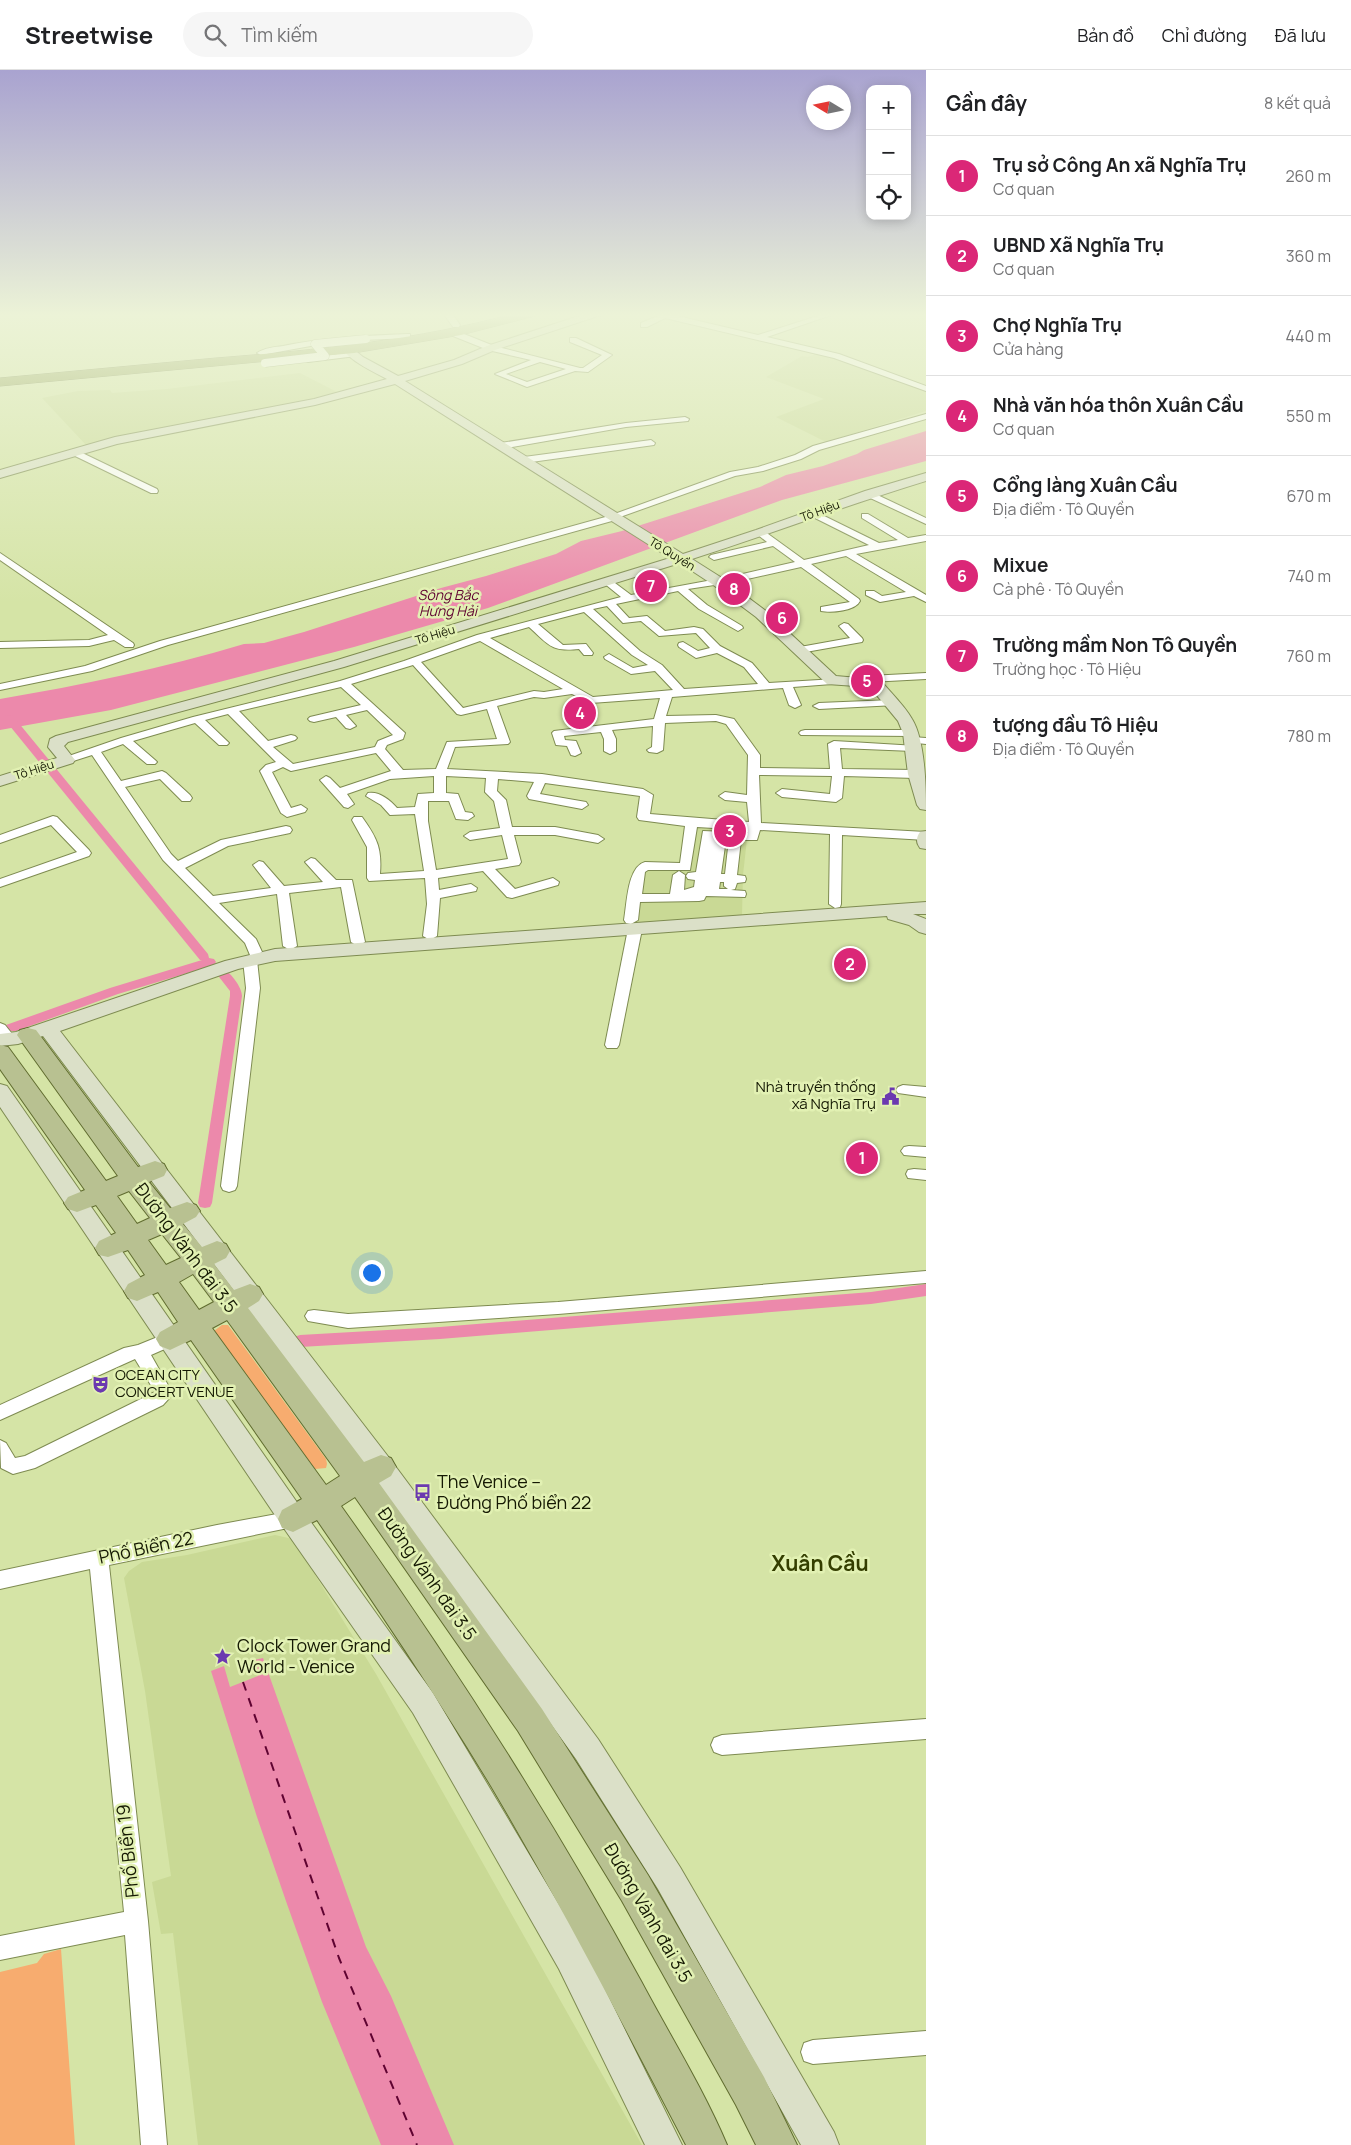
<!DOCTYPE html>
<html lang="vi">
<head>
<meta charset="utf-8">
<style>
	body { margin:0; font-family:Manrope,sans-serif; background:#f6f6f6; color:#202124 }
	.controls { position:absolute; right:15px; top:15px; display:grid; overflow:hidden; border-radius:10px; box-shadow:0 2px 12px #0003 }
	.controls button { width:45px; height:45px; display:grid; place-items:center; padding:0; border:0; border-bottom:1px solid #e0e0e0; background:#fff; color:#202124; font:25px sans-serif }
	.compass { position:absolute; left:806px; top:15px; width:45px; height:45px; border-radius:50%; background:#fff; box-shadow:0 2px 12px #0003; rotate:280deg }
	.you { position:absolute; left:371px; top:1202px; width:18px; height:18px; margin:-12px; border:4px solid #fff; border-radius:50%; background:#1a73e8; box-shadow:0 0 0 8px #1a73e833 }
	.badge { display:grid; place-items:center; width:32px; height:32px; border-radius:50%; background:#db2777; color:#fff; font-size:16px; font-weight:700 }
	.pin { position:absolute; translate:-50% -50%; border:2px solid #fff; box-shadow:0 1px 5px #0006 }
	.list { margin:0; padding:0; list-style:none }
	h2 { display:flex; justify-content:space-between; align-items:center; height:65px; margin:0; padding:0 20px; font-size:21px }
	h2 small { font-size:16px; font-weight:400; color:#757577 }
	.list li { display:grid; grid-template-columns:32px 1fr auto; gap:15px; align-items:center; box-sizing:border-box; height:80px; padding:0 20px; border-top:1px solid #e0e0e0 }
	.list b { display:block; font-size:19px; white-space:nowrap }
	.list p { margin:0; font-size:16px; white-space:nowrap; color:#757577 }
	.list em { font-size:16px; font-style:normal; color:#757577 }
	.icon { flex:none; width:28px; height:28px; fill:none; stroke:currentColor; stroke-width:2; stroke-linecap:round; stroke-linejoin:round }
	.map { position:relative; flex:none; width:926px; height:2075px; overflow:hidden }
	header { display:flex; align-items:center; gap:30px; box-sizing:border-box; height:70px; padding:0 25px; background:#fff; border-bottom:1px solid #e0e0e0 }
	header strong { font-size:24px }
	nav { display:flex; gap:28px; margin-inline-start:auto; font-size:18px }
	.search { width:350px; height:45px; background:#f6f6f6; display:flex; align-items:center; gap:12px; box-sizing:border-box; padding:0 18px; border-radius:28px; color:#757577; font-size:19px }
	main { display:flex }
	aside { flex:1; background:#fff }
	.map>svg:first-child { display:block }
</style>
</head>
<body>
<header>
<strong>Streetwise</strong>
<div class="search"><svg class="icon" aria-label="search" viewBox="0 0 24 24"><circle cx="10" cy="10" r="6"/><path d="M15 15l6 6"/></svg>Tìm kiếm</div>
<nav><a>Bản đồ</a><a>Chỉ đường</a><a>Đã lưu</a></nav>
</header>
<main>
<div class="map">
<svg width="926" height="2075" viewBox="0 0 926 2075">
	<rect width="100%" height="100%" fill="#d5e4a6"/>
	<!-- built -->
	<g fill="#c9d995">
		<path d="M816,284L838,289L926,321V341L826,372L776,347L824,329L766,307L802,286L808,287Z"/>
		<path d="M300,303L337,322L277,337L86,375L42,328L78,321L110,320L112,323L167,319Z"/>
		<path d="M692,754L748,760L743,805L742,845L630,857L645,796L686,797Z"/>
		<path d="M275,1465L293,1469L376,1604L642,2075H198L173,1863L161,1864L152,1812L171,1806L145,1621L124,1508L129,1501L142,1492L187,1485Z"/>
	</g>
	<!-- green -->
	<g fill="#f7ac6f">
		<path d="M222,1255H228L326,1389L327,1394L326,1398L315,1399L214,1261Z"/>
		<path d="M61,1879L75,2075H0V1902L37,1893L44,1884Z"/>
	</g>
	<!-- water -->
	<g fill="#ec89ab">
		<path d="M926,361V391L782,430L488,538L354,577L111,640L0,660V629C82,615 164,598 244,574L264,573L304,562L441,518L486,506L556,484L581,471L622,461L760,417L786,405L823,396L857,384L864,380Z"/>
		<path d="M263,1588L366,1877L391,1926L454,2075H381L322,1932L287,1834L257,1747L211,1601L224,1596L230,1617L258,1606L254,1590Z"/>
	</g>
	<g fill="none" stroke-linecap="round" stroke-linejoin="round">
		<!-- canal -->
		<g fill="#ec89ab" fill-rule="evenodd">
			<path d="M9,645L13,646L208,884L209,888L214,889L216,892L214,895L118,924L16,961H6L4,958L6,955L110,918L202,890H200L5,650V646Z"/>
			<path d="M222,899C230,901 242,917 242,926L212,1133L210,1137L205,1138L200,1137L198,1133L230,926V921L216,903Z"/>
			<path d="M926,1214V1226L871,1234L440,1269L300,1277L294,1275L292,1271L294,1267L300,1265L440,1257L871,1222Z"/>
		</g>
		<!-- ferry -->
		<path stroke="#5f0331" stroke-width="2" stroke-dasharray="9 8" stroke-linecap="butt" d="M243,1612L339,1888L417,2075"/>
		<defs>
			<g id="street">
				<path d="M443,243H452L460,255L459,257H453Z"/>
				<path d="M651,243H665L758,265L827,243H837L767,267L839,284L926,316V321L834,288L665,248L647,257H641V253L658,246Z"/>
				<path d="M448,260H454L494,276L580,298H583L602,285L570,272V268H576L612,285L588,302L575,301L527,317L495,304L531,290L488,280L448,264ZM540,292L566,299L527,312L506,304Z"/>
				<path d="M407,264H410V268L338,271L261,285L257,283C264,278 275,277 283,276C325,267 365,266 407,264Z"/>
				<path d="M353,282H356V286L308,292L304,290L308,288Z"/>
				<path d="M926,344V349L819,380L801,389L763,401L735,406L620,447L619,449L168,575L92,601L0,620V614L85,596L160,571L609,446L730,402L758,397L795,385L813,376Z"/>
				<path d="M685,347L689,349L688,351L626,357L501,379L497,376L501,373L626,353Z"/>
				<path d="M651,370L655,373L654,375L524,393L520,390L524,387Z"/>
				<path d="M74,379L157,419L158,421L157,423H151L71,384L70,382Z"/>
				<path d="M869,421L926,448V454L866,426L865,424Z"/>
				<path d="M812,440L879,473L898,470L862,448V444H868L908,468L926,465V471L856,484L926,525V532L914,526L880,532L866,525V521H874L882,526L906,522L846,486L811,494L859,529L860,531C855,541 832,543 821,541V537L850,532L801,497L734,512L688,519L707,535L742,556L743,558L738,561L699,539L678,521L616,534L629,548L647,546L665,561L694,557L703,559L720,576L752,593L769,613L836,609L837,611L836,613L832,614L793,617L801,635L795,638L789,635L783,618L672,627L666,646L716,645L734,649L760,685V698L830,699L828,674L834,671L917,676L919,678L913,681L840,678L842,699L916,700L922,704L916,708L844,706L842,728L836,732L782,727L776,723L782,719L830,724L832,706L759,705L761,753L926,762V770L842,765L841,834L840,837L835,838L829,834L830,764L760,760L757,770H741L737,805L745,806L746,809L745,812L737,813L735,819L731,820L745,821L746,824L745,827L706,826L704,830L699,831L640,832L638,850L631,854L626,853L624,850C627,834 627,797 645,792L680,793L685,756L639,750L637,747L640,726L545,713L540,724L586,732L588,735L582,739L529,729L527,726L534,712L498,709L497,721L506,730L512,757H555L598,765L604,769L598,773L555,765H514L521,792L519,795L495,799L515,819L553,808L559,812L558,815L512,828L507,827L483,801L438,808L439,820L471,814L477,818L476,821L440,828L437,866L430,870L423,866L427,834L425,808L369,811L367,808V777L352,750L354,747H362C377,768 382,778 380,804L424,801L415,744L390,745L381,735L366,726L368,723C379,721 390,730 397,738L415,737L418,724L434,723V706L390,709L347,724L354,734L348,738L344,737L320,710L326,706L330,708L340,718L391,701L376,683L291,701L283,697L272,702L291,738L301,735L307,739L305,742L287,747L281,743L260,701L266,695L276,692L228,644L205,650L227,671L229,673L227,675H219L195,653L133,671L155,690L157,692L155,694H147L123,674L101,682L121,711L162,701L166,703L190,725L192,728L190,731H182L160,709L125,717L171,784L178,791L221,770L286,756L290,757L292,760L290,763L228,776L185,798L213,826L271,818L253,795L259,791L263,792L284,816L323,812L305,792L311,788L315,789L336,810H352L365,872L358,876L351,872L341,817L289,823L297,876L290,880L283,876L277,824L219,833L256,869L262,882L255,886L250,885L245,873L163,790L92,685L67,693L61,690L63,688L121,668L193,647L340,611L404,591L477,565L621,527L605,514V510H611L631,525L734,506L795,492L773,476L714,490L709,487L711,485L767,472L758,465V461H764L804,490L869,475L809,445V441ZM607,536L623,553L641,551L659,566L696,563L710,578L698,581L683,572L679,573L678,575L679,577L696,588L717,583L744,597L758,614L684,619L662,595L640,581L593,539ZM584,542L632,585L648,595L633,598L609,584L604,587L605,589L631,604L655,601L673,620L593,627L490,568L529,557C549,575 551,582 579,579L584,585H592L593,583L586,574L563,575L538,554ZM480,571L563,619L544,622L534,621L463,638L421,592ZM413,595L457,644L461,645L487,639L497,669L447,672L436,699L403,700L385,679L387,675L403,669L405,663L351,614ZM341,617L361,635L310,647L308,649L310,651L314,652L336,647L346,658L350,659L356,656L346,645L367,640L393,665L378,671L375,677L293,694L273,677L295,670L297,668L295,666L291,665L268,671L239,641ZM572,624L591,633L660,628L654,649L554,661L552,663L556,675L567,676L571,685L575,686L581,683L576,671L565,670L564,666L601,662L604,669V681L610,684L616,681V669L612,660L653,656L652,677L647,680L649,682L657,683L663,680L665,653L716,651L726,654L748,685L747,725L725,722L719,726L725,730L747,732L749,752L650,744L653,725L643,719L542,704L447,699L455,677L508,674L510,672L497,636L534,627L544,628ZM446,706L486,708L485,722L494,731L500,758L470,762L464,766L470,770L502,765L508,789L436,800L428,751V731H449L456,749L468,750L474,746L472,743L465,742L458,724L446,723ZM697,757L748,760V763L703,761L696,802L688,803L686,806L688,809L695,810L694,817L684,820L685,805L679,801L673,805L670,824H642L645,802L648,800H690ZM726,769H729L725,804H721ZM720,812H724V816L728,819H719Z"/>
				<path d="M0,483L133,573L134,575L133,577H125L114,570L89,576L0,578V572L89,570L108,565L0,490Z"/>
				<path d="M844,553L848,554L862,568L863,570L862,572L800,583L795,580L800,577L850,568L839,556Z"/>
				<path d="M926,603V609L850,613L845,610L850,607Z"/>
				<path d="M892,630L897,633L896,635L819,639L813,636L819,633Z"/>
				<path d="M805,660H911L917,663L911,666L801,665L799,663L801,661Z"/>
				<path d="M912,667L926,668V674L908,672L906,670L908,668Z"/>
				<path d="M53,746L57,747L89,780L91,783L89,786L0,817V809L77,782L51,755L0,773V765Z"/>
				<path d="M635,855L642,859L619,975L617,978H607L605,975L628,859Z"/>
				<path d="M250,886L257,890L260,918L237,1116L235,1120L229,1122L223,1120L221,1116L246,918L243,890Z"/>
				<path d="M0,953L5,955L13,965L11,968L0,973Z"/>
				<path d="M903,1015L926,1017V1027L898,1023L896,1020L898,1017Z"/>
				<path d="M909,1076L926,1077V1087L904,1085L901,1081L904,1077Z"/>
				<path d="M914,1099L926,1100V1110L908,1108L906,1104L908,1100Z"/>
				<path d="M926,1201V1213L558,1244L348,1258L308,1251L305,1246L308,1241L314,1240L348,1244L558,1232Z"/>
				<path d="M170,1262L176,1264L179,1269L176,1274L151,1285L173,1324L163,1335L35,1398L13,1404L1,1398L0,1370L6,1373L15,1388L25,1386L155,1322L135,1289L0,1350V1335L124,1278L138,1275Z"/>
				<path d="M293,1441L300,1443L303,1449L300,1455L293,1457L109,1495L148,1851L167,2075H141L125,1865L0,1890V1866L124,1842L90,1499L0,1519V1501L217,1455Z"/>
				<path d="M926,1649V1669L722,1685L714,1682L711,1675L714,1668L722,1665Z"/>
				<path d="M926,1961V1985L813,1994L804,1991L801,1982L804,1973L813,1970Z"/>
			</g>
			<g id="secondary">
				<path d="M588,243H602L601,245L495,280L462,294L405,311L683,484L756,460L865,421L926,403V411C847,435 770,464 692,489L722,508L766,541L836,606L880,610C891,623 904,635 912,649C925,670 926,715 926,740L920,739L917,735L908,704L903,663L898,651L870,617L827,614L756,547L712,514L680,493L344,597L68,672L64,676L75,690L73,693L0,716V706L57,688L48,677L50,669L56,666L334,591L670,488L395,314L315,335L117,374L0,408V400L115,367L314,329L387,309C372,301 354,293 343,280L344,278H352L363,287L398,306L454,290L487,276Z"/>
				<path d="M926,761V779L920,778C916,773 916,767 920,762Z"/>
				<path d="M926,832V844H913L926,849V864L919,862L909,855L888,849L887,846L275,891L238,899L60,961L390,1389L598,1669L680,1797L834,2062L839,2075H801L658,1819L576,1689L372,1405L43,966L18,974L0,976V964L16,962L225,891L275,879Z"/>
				<path d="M0,1014L7,1016L303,1441L433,1623L583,1875L682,2075H645L559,1899L413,1643L283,1457L0,1037Z"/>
			</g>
			<path id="primary" d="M28,958L36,960L138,1097L155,1091L164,1094L167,1100L164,1106L149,1112L170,1138L187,1132L196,1135L200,1141L196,1147L183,1154L202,1177L217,1171L226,1174L230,1181L226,1188L214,1194L234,1220L250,1214L259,1217L263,1224L259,1231L248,1238L364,1392L381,1385L391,1388L396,1397L391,1406L379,1413L542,1639L648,1805L764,2007L797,2075H756L736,2035L622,1831L518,1661L355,1427L341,1436C450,1589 551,1746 641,1911C669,1964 704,2020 727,2075H686C623,1954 560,1833 491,1716C436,1625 377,1537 317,1450L293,1462L282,1458L278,1449L282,1440L302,1429L191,1270L170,1280L160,1276L156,1269L160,1262L178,1252L158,1222L137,1231L128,1228L124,1221L128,1214L145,1205L128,1180L108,1187L99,1185L95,1178L99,1171L116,1163L96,1135L77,1142L68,1139L64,1133L68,1127L85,1120L0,999V975L8,977L106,1111L118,1106L17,965L20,960ZM129,1121L150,1148L137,1154L117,1126ZM162,1164L181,1188L166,1195L148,1170ZM193,1204L214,1232L199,1240L179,1212ZM227,1250L340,1406L326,1415L212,1258Z"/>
			<path id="highway" d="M516,243H537L535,246L461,265L354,283L0,316V308C72,301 144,295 216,288C317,280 418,270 516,243Z"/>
		</defs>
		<!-- street casing -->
		<use href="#street" stroke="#7e8b51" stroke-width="2"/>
		<!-- secondary casing -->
		<use href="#secondary" stroke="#7e8b51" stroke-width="2"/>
		<!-- primary casing -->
		<use href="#primary" stroke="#606c2f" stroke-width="2"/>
		<!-- highway casing -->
		<use href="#highway" stroke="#606c2f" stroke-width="1"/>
		<!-- street -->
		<use href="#street" fill="#fff" fill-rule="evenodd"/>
		<!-- secondary -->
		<use href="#secondary" fill="#dbe0c8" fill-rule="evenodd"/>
		<!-- primary -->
		<use href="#primary" fill="#b8c191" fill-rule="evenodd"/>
		<!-- highway -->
		<use href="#highway" fill="#889847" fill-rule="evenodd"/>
		<defs>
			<path id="street-bridge" d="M265,293L325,286L315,274L366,269"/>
		</defs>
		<!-- street-bridge casing -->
		<use href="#street-bridge" stroke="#7e8b51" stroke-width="9" stroke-linecap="butt"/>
		<!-- street-bridge -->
		<use href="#street-bridge" stroke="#fff" stroke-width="8"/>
	</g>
	<!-- sky -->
	<linearGradient id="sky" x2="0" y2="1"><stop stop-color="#a9a3d0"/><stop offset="0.46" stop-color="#ecf3d7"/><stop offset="1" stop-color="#ecf3d7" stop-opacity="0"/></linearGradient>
	<rect width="926" height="533" fill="url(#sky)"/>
	<!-- icons -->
	<defs>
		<symbol id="civic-bare" viewBox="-9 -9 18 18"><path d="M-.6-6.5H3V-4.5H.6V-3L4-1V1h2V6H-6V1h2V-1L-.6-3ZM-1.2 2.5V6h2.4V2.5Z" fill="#6b39b0" stroke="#e2f1b3" stroke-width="2.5" paint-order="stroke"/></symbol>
		<symbol id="theatre-bare" viewBox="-9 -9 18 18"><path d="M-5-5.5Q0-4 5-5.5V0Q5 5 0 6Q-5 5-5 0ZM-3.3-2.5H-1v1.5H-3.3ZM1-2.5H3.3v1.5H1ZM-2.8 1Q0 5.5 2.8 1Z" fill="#6b39b0" stroke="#e2f1b3" stroke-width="2.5" paint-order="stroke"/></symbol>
		<symbol id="bus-bare" viewBox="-9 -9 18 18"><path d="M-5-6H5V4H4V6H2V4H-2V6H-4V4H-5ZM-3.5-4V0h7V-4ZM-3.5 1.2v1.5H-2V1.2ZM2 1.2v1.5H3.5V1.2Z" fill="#6b39b0" stroke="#e2f1b3" stroke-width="2.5" paint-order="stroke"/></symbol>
		<symbol id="sight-bare" viewBox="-9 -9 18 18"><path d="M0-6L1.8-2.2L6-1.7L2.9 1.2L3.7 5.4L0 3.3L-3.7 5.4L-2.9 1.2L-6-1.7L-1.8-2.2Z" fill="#6b39b0" stroke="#e2f1b3" stroke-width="2.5" paint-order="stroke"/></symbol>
	</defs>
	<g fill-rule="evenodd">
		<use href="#civic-bare" x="878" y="1014" width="25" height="25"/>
		<use href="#theatre-bare" x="88" y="1302" width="25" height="25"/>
		<use href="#bus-bare" x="410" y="1410" width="25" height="25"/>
		<use href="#sight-bare" x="210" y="1574" width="25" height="25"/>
	</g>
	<g text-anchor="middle" stroke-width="5" stroke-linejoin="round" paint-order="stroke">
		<!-- far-street labels -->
		<g font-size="12" fill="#151903" stroke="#e2f1b3">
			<text transform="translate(820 441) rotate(-20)" y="4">Tô Hiệu</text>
			<text transform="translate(672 484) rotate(32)" y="4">Tô Quyền</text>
			<text transform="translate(435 565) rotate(-17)" y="4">Tô Hiệu</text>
			<text transform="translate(34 700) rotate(-18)" y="4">Tô Hiệu</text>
		</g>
		<!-- far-water labels -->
		<g font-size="14" font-style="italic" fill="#5f0331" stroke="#e2f1b3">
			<text x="448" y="530">Sông Bắc<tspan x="448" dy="16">Hưng Hải</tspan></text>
		</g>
		<!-- poi labels -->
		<g font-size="15" fill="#151903" stroke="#e2f1b3" text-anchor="end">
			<text x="876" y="1022">Nhà truyền thống<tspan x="876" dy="17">xã Nghĩa Trụ</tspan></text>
			<text x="115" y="1310" text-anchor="start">OCEAN CITY<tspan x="115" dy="17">CONCERT VENUE</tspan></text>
		</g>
		<!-- near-street labels -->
		<g font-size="18" fill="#151903" stroke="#e2f1b3">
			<text transform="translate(186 1178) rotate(53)" y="6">Đường Vành đai 3.5</text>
			<text transform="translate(146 1478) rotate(-12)" y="6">Phố Biển 22</text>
			<text transform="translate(427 1504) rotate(55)" y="6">Đường Vành đai 3.5</text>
			<text transform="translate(128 1781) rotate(-96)" y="6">Phố Biển 19</text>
			<text transform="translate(648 1843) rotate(60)" y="6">Đường Vành đai 3.5</text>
		</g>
		<!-- near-poi labels -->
		<g font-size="18" fill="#151903" stroke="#e2f1b3" text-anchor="start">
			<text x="437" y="1418">The Venice –<tspan x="437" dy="21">Đường Phố biển 22</tspan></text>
			<text x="237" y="1582">Clock Tower Grand<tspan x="237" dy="21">World - Venice</tspan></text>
		</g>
		<!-- near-quarter labels -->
		<g font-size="21" font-weight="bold" fill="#343e00" stroke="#e2f1b3">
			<text x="820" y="1501">Xuân Cầu</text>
		</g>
	</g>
</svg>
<div class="controls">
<button>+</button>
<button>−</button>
<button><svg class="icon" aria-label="locate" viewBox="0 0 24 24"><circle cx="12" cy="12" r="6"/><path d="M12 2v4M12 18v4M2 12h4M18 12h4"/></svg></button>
</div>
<svg class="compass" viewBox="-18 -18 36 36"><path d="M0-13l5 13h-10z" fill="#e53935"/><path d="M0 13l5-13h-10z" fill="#757577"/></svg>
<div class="you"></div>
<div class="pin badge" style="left:862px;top:1088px">1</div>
<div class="pin badge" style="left:850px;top:894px">2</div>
<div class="pin badge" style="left:730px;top:761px">3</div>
<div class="pin badge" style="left:580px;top:643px">4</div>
<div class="pin badge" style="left:867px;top:611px">5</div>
<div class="pin badge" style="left:782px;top:548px">6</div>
<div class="pin badge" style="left:651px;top:516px">7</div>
<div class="pin badge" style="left:734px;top:519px">8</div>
</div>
<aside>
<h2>Gần đây<small>8 kết quả</small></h2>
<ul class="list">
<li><span class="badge">1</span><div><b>Trụ sở Công An xã Nghĩa Trụ</b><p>Cơ quan</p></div><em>260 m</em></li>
<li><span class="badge">2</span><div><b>UBND Xã Nghĩa Trụ</b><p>Cơ quan</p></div><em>360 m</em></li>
<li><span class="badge">3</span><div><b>Chợ Nghĩa Trụ</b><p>Cửa hàng</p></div><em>440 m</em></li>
<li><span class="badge">4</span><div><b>Nhà văn hóa thôn Xuân Cầu</b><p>Cơ quan</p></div><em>550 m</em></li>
<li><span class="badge">5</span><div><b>Cổng làng Xuân Cầu</b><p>Địa điểm · Tô Quyền</p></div><em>670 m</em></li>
<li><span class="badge">6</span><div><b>Mixue</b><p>Cà phê · Tô Quyền</p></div><em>740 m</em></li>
<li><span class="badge">7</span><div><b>Trường mầm Non Tô Quyền</b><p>Trường học · Tô Hiệu</p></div><em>760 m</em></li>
<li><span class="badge">8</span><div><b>tượng đầu Tô Hiệu</b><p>Địa điểm · Tô Quyền</p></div><em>780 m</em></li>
</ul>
</aside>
</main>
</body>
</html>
